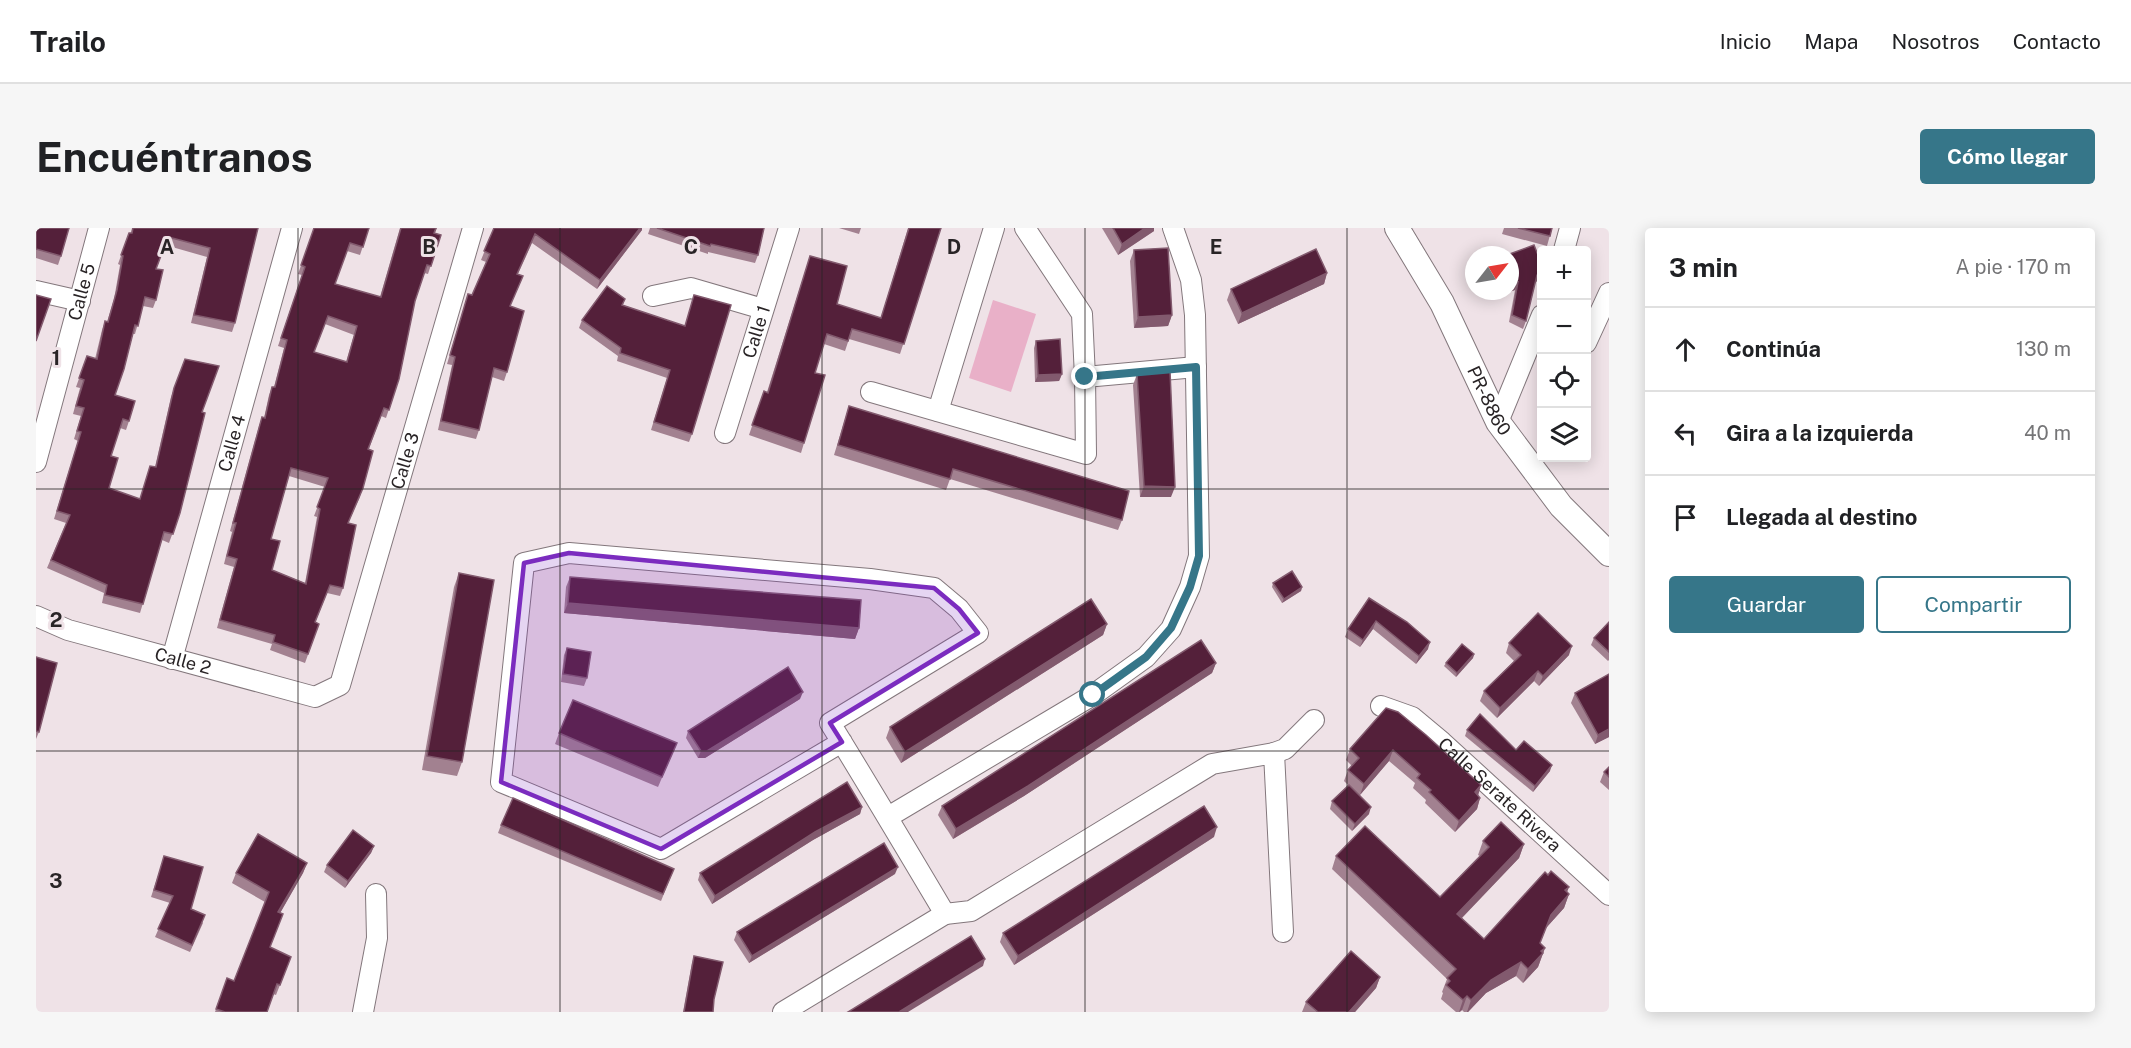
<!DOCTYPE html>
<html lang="es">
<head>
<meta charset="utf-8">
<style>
	body { margin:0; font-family:"Public Sans",sans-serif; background:#f6f6f6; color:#202124 }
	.controls { position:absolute; right:18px; top:18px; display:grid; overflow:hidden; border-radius:6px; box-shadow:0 3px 15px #0003 }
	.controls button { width:54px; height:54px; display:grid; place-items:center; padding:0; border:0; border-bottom:2px solid #e0e0e0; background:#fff; color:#202124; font:30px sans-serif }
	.compass { position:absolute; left:1429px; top:18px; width:54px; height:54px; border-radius:50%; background:#fff; box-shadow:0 3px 15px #0003; rotate:59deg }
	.stop { position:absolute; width:18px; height:18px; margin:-14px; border:4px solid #367689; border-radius:50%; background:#fff }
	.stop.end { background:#367689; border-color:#fff; box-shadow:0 2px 6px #0008 }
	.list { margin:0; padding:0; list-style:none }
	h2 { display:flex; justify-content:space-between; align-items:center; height:78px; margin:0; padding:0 24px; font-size:26px }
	h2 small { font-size:20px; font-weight:400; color:#757577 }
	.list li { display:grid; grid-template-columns:39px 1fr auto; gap:18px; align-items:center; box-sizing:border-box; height:84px; padding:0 24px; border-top:2px solid #e0e0e0 }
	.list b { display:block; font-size:22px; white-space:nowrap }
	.list em { font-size:20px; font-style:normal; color:#757577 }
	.actions { display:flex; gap:12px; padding:18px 24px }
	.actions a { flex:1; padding:14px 0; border:2px solid #367689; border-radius:6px; text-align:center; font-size:21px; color:#367689 }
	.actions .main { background:#367689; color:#fff }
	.icon { flex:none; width:33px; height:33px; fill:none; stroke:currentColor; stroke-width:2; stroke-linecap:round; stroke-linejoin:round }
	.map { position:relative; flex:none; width:1573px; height:784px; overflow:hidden; border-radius:6px }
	header { display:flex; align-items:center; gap:36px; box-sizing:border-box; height:84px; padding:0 30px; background:#fff; border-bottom:2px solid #e0e0e0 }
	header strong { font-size:28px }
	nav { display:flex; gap:33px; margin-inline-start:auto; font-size:21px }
	.intro { display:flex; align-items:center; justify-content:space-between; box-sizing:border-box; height:144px; padding:0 36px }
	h1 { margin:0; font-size:42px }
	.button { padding:15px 27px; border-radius:6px; background:#367689; color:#fff; font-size:21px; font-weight:700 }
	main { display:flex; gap:36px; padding:0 36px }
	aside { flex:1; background:#fff; border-radius:6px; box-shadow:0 3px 15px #0003 }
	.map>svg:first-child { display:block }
</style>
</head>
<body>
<header>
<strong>Trailo</strong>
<nav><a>Inicio</a><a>Mapa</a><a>Nosotros</a><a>Contacto</a></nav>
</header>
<div class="intro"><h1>Encuéntranos</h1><a class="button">Cómo llegar</a></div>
<main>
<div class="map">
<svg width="1573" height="784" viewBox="0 0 1573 784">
	<rect width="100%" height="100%" fill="#efe2e7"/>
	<!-- green -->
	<path fill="#e9b0c8" d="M957,72L1000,86L975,164L933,150Z"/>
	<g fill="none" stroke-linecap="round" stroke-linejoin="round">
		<defs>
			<g id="minor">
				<path d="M989,0L1046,86L1049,149"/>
				<path d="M1528,22L1534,0"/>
				<path d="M0,63L44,73"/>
				<path d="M617,68L655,60L727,81"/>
				<path d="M1550,115L1573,65"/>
				<path d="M835,164L1050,226L1049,149L1160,139"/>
				<path d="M902,183L958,0"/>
				<path d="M1462,194L1506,87"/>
				<path id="s1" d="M689,205L753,0"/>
				<path id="s2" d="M0,234L63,0"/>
				<path id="s3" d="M0,388L32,402L279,469L304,457L437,0"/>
				<path id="s4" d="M136,431L256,0"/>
				<path id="s5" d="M1345,478L1376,489L1406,514L1573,667"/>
				<path d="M806,514L625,621L465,554L488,335L533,325L834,351L898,360L923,381L942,405L794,495C833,558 871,622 909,686L935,683L1176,536L1238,525L1247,704"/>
				<path d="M1238,525L1249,521L1278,492"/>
				<path d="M852,589L1057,467L1110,429L1135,401L1154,359L1163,328L1159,87L1155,52L1137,0"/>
				<path d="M327,784L341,710L340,666"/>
				<path d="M747,784L909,686"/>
			</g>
			<g id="tertiary">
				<path id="s6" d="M1361,0L1406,75L1462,194L1525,278L1573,326"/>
			</g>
		</defs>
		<!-- minor casing -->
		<use href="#minor" stroke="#83777c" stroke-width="22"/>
		<!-- tertiary casing -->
		<use href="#tertiary" stroke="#83777c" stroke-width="26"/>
		<!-- minor -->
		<use href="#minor" stroke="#fff" stroke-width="20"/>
		<!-- tertiary -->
		<use href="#tertiary" stroke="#fff" stroke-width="24"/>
	</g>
	<!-- wall -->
	<g fill="#a28190" fill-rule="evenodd">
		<path d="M0,0L25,28L22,37L0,30Z"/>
		<path d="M96,0H222L199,95L196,104L155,95L171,29L129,17L120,41V72L117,80L107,78L99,106H97L79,167L93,193L90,202L84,200L75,228L73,260L104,271L114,238L119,239L135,169L149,131L166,184L144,285L133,315L126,312L104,385L66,375L68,365L11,340L30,295L18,291L42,213L38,211L45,188L37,186L44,160L40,159L51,128L59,131L66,102L69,93L71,94L78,71L84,37L82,36L93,5H95Z"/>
		<path d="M278,0H333L324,27L311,23L299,56L344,69L364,0H401L399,5L405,7L392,46L388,45L379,73L363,151L350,190L345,188L333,221L324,269L312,295L307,360L304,368L291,365L279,395L283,396L269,435L234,422L236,416L181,400L198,339L188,336L196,304L194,303L223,198L226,189L228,190L233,167L236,159H238L248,120L242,118L266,47L262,46ZM289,96L318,107L310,134L278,124ZM253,248L289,259L278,288L281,289L269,355L236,342L235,311Z"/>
		<path d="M458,0L606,2L561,61L496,15L482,46L483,57L474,78L471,144L468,153L456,149L443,202L440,211L402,202L416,137L411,136L432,66L436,67L450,34L445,32Z"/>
		<path d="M614,0H728L722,27L719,35L672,24V26L612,6Z"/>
		<path d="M803,0H825L823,6Z"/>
		<path d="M872,0H905L864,126L813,111L809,123L788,116L779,145L768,215L765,225L713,207L728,163L731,164L774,28L801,76L845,90Z"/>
		<path d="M1066,0H1118V3L1082,27Z"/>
		<path d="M1468,0H1516L1511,18L1466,6Z"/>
		<path d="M1098,22L1136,87L1132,98L1098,100L1094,33Z"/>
		<path d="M1474,27L1506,37V52L1499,54L1490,93L1487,101L1473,94L1479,62L1464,67L1462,63H1474Z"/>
		<path d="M1291,45L1288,56L1202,96L1191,72L1195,61Z"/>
		<path d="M658,67L656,206L653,214L615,202L631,150L581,133L582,128L543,100L546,92L589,71L587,77L649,98Z"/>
		<path d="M1000,113L1026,146L1023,153L999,154L998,120Z"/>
		<path d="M1101,146L1135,269H1104L1097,157Z"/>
		<path d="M813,178L1086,292L1082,302L914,251L910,262L798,227Z"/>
		<path d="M423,345L426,534L421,548L386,542L418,359Z"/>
		<path d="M534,349L823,400L819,411L528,385L530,359Z"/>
		<path d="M1237,355L1266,359L1265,363L1246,375L1236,359Z"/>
		<path d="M1333,370L1392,421L1380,436L1337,401L1324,419L1309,409L1312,401Z"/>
		<path d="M1573,394V432L1572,433L1555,417L1558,410Z"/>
		<path d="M1071,396L1067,407L865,535L850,510L854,499Z"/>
		<path d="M1473,415L1533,427L1503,458L1498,453L1461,490L1444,473L1448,463L1478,433L1470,425Z"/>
		<path d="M531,420L551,450L548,458L525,454L528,427Z"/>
		<path d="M1438,426L1437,430L1420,449L1408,438L1410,435Z"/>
		<path d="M0,429L3,504L0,511Z"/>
		<path d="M1180,435L1176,445L988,568L917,611L902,587L906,578Z"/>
		<path d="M1573,446V509L1559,516L1535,475L1539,465Z"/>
		<path d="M764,471L669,530H662L650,510L652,503Z"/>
		<path d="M1350,480L1444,570L1441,581L1419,604L1389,575L1390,572L1377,560L1379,555L1353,533L1324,567L1333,586L1316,603L1294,581L1296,573L1312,557L1308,553L1312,542L1316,538L1310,532L1314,521Z"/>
		<path d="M1431,502L1480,522L1514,543L1497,564L1429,508Z"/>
		<path d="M523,505L641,515L622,559L519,516Z"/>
		<path d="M1573,539V562L1564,554L1568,544Z"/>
		<path d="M826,579L824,586L777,612L676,676L662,652L664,645Z"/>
		<path d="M465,597L638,641L625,673L462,605Z"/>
		<path d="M1178,609L978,737L964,714L967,705Z"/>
		<path d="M1447,613L1488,616L1483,630L1426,690L1448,711L1531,664L1533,666L1528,680L1510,700L1504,715L1509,720L1502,739L1487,755L1480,748L1450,765L1432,784H1428L1426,782L1424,784H1420L1405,771L1407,765L1406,764L1411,751L1296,641L1300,628L1404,669L1444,628L1442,627Z"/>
		<path d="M338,618L335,625L309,660L288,644L291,637Z"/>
		<path d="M126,635L155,681L167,695L154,724L119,709L134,675L115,669Z"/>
		<path d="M271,635L267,645L244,685L234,720L255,729L240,767L237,766L231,784H179L191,750L198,753L229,674L196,655L200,645Z"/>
		<path d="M859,646L713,735L698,712L701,704Z"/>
		<path d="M658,728L678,771L677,784H647L656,735Z"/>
		<path d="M1344,749L1340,760L1319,784H1266L1270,774Z"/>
	</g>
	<!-- shaded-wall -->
	<g fill="#825a6e">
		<path d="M604,0H606V2L561,61L564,52Z"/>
		<path d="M1109,0H1118V3L1082,27L1086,16Z"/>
		<path d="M1291,45L1288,56L1202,96L1206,85Z"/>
		<path d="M1506,45L1505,52L1498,54L1501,47Z"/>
		<path d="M1482,54L1479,62L1464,67L1465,63H1474V57Z"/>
		<path d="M1136,87L1132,98L1098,100L1102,89Z"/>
		<path d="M1026,146L1023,153L999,154L1002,147Z"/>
		<path d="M1108,258L1139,259L1135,269H1104Z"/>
		<path d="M1266,359L1265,363L1246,375L1248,371Z"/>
		<path d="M532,375L823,400L819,411L528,385Z"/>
		<path d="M1340,393L1337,401L1324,419L1327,412Z"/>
		<path d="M1071,396L1067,407L865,535L869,524Z"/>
		<path d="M1394,414L1392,421L1380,436L1383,428Z"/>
		<path d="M1536,418L1533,427L1503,458L1507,448Z"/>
		<path d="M1438,426L1437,430L1420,449L1421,445Z"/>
		<path d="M1180,435L1176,445L988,568L917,611L920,601Z"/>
		<path d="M1502,443L1498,453L1461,490L1464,480Z"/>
		<path d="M767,464L764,471L669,530H662L665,523Z"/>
		<path d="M1573,501V509L1559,516L1562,507Z"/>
		<path d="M1357,522L1353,533L1324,567L1328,556Z"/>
		<path d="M1516,537L1514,543L1497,564L1499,558Z"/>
		<path d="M1445,557L1442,568L1439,564Z"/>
		<path d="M1444,570L1441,581L1419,604L1423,593Z"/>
		<path d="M826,579L824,586L777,612L676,676L679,668L779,604Z"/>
		<path d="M1335,579L1333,586L1316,603L1319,596Z"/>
		<path d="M1181,599L1178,609L978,737L982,728Z"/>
		<path d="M1488,616L1483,630L1417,699L1421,686Z"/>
		<path d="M338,618L335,625L309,660L312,653Z"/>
		<path d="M271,635L267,645L239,694L242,684Z"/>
		<path d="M862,639L859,646L713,735L716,728Z"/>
		<path d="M1533,659L1528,672L1533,666L1528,680L1510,700L1515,687L1529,662Z"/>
		<path d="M1509,720L1502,739L1487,755L1492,741Z"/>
		<path d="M949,731L947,738L872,784H863Z"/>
		<path d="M1485,734L1480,748L1450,765L1432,784H1431L1435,772L1455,752Z"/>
		<path d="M1344,749L1340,760L1319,784H1313Z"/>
		<path d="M1431,768L1426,782L1423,784L1427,772Z"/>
	</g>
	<!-- building -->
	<g fill="#54203a" stroke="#825a6e" stroke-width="1.5" fill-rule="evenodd">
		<path d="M0,0H33L25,28L0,21Z"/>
		<path d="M97,0H222L199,95L158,87L174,20L132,9L120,41L127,42L120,72L109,69L102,98L99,97L88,141L79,167L99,173L93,193L87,191L75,228L82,230L73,260L104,271L114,238L120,239L138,160L149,131L183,138L166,184L169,185L144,285L137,306L128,304L107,376L69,367L71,357L15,332L34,287L21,283L45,204L41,203L48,180L40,178L48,152L43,150L51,128L61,131L69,93L72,94L81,62L87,28L85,27L93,5H96Z"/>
		<path d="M278,0H333L327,19L314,15L299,56L345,69L365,0H400L398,5L405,7L395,38L391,37L379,73L363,151L353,182L348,180L332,221L337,223L327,260L312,295L320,297L307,360L294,357L279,394L283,396L272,426L237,414L239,407L184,392L201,331L191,328L200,295H197L226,189L229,190L236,159H239L251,112L245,110L269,39L265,37ZM292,88L321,98L311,134L278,124ZM255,240L292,250L281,279L284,281L270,356L236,342L244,313L235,311Z"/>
		<path d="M458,0H604L564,52L499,6L481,46L487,48L474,78L488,83L471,144L458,140L443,202L405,193L419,129L414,127L432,66L436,67L454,26L448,23Z"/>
		<path d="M621,0H728L722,27L675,16L674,18Z"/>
		<path d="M873,0H905L868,116L816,101L812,113L791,106L779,145L789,147L768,215L716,197L728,163L732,165L774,28L811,38L801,76L845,90Z"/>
		<path d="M1077,0H1109L1086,16Z"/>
		<path d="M1482,0H1516L1514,8Z"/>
		<path d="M1498,17L1506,37V45L1501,47L1490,93L1476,87L1482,54L1474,57V27H1471Z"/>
		<path d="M1132,20L1136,87L1102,89L1098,22Z"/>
		<path d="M1280,21L1291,45L1206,85L1195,61Z"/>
		<path d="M571,58L589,71L586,77L649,98L658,67L695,77L656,206L618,194L634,142L584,125L585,120L546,92Z"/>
		<path d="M0,67L15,71L0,113Z"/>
		<path d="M1024,111L1026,146L1002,147L1000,113Z"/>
		<path d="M1134,143L1139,259L1108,258L1101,146Z"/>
		<path d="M813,178L1093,263L1086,292L917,241L914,251L802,217Z"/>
		<path d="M1256,343L1266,359L1248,371L1237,355Z"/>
		<path d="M423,345L458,352L426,534L391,528Z"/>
		<path d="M534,349L825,372L823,400L532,375Z"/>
		<path d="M1333,370L1371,394L1394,414L1383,428L1340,393L1327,412L1312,401Z"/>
		<path d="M1055,371L1071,396L869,524L854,499Z"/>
		<path d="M1502,385L1536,418L1507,448L1502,443L1464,480L1448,463L1485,427L1473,415Z"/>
		<path d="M1573,394V424L1558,410Z"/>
		<path d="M1165,412L1180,435L992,558L920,601L906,578Z"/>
		<path d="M1426,416L1438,426L1421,445L1410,435Z"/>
		<path d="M531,420L555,424L551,450L527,446Z"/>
		<path d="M0,429L21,435L3,504L0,503Z"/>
		<path d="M752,439L767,464L671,523H665L652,503Z"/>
		<path d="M1573,446V501L1562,507L1539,465Z"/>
		<path d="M537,472L641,515L626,549L523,505Z"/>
		<path d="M1350,480L1362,484L1390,507L1445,557L1439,564L1444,570L1423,593L1393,564L1395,562L1381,550L1384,546L1357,522L1328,556L1312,542L1323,530L1314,521Z"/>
		<path d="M1444,486L1480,522L1488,513L1516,537L1499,558L1431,502Z"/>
		<path d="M1573,539V549L1568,544Z"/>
		<path d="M811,554L826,579L779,604L679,668L664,645Z"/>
		<path d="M1313,557L1335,579L1319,596L1296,573Z"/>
		<path d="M477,570L638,641L627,666L465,597Z"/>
		<path d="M1168,578L1181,599L982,728L967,705Z"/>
		<path d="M1465,594L1488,616L1421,686L1448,711L1509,644L1512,647L1515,643L1533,659L1529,662L1533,666L1515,687L1504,715L1509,720L1505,723L1507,725L1492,741L1485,734L1455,752L1435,772L1431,768L1427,772L1410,757L1414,753L1411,750L1420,741L1300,628L1329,598L1404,669L1453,619L1447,613Z"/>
		<path d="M317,602L338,618L312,653L291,637Z"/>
		<path d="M222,606L271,635L242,684L247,686L234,719L255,729L244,757L241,756L231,784H189L180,781L191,750L198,753L233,664L200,645Z"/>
		<path d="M848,615L862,639L716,728L701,704Z"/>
		<path d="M128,628L167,639L155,681L169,687L156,717L122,701L137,668L118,662Z"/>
		<path d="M935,708L949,731L863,784H812Z"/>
		<path d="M1315,723L1344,749L1313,784H1282L1270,774Z"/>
		<path d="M658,728L687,734L678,771L677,784H648Z"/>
	</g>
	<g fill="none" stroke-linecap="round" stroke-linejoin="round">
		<!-- route -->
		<path stroke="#367689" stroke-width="8" d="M1049,149L1160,139L1163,328L1154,359L1135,400L1110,429L1057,467"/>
	</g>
	<!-- marked area -->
	<path fill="#7b2cbf" fill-opacity="0.2" stroke="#7b2cbf" stroke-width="4.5" stroke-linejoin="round" d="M533,325L898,360L923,381L942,405L794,495L806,514L625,621L465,554L488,335Z"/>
	<!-- grid -->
	<path fill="none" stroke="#292426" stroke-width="1.5" stroke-opacity="0.55" d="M262,0V784M524,0V784M786,0V784M1049,0V784M1311,0V784M0,261H1573M0,523H1573"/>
	<g text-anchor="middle" stroke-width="6" stroke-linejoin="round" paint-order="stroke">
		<!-- street labels -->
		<g font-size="18" fill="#292426" stroke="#efe2e7">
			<text dy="6" stroke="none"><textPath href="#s2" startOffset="176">Calle 5</textPath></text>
			<text dy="6" stroke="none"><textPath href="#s1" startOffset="106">Calle 1</textPath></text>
			<text dy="6" stroke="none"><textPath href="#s6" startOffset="196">PR-8860</textPath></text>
			<text dy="6" stroke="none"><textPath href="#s4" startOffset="224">Calle 4</textPath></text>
			<text dy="6" stroke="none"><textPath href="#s3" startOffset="552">Calle 3</textPath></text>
			<text dy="6" stroke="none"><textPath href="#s3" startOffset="154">Calle 2</textPath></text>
			<text dy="6" stroke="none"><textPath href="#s5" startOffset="150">Calle Serate Rivera</textPath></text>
		</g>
	</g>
	<g font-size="20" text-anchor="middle" font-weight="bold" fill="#292426" stroke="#efe2e7" stroke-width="6" stroke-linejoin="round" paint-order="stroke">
		<text x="131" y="26">A</text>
		<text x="393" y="26">B</text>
		<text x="655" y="26">C</text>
		<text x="918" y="26">D</text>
		<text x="1180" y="26">E</text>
		<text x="20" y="137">1</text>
		<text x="20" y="399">2</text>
		<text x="20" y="660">3</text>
	</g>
</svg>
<div class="controls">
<button>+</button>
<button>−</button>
<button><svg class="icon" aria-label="locate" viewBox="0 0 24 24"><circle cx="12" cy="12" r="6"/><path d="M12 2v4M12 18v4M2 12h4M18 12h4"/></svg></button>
<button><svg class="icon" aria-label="layers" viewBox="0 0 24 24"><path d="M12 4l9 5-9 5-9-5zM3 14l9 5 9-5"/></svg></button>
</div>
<svg class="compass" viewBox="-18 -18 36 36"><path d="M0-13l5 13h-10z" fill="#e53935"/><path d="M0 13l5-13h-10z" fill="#757577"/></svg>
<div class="stop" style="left:1057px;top:467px"></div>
<div class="stop end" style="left:1049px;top:149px"></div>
</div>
<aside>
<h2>3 min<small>A pie · 170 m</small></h2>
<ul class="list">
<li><svg class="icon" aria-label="ahead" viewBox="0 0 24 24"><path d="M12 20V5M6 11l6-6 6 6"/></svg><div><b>Continúa</b></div><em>130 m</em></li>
<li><svg class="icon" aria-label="left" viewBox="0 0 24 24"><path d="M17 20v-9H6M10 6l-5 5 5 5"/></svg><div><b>Gira a la izquierda</b></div><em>40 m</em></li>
<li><svg class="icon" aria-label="arrive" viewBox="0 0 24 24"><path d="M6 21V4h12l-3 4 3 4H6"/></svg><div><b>Llegada al destino</b></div></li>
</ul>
<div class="actions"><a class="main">Guardar</a><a>Compartir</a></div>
</aside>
</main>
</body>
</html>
